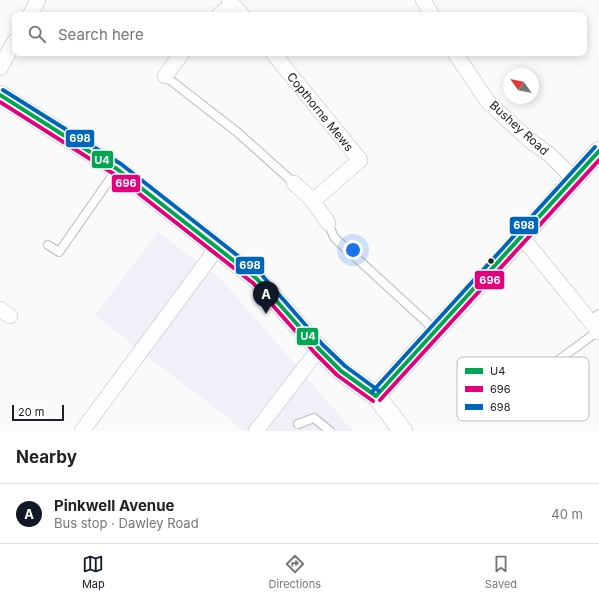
<!DOCTYPE html>
<html lang="en">
<head>
<meta charset="utf-8">
<style>
	body { margin:0; font-family:Inter,sans-serif; background:#f2f2f2; color:#222 }
	.compass { position:absolute; left:503px; top:68px; width:36px; height:36px; border-radius:50%; background:#fff; box-shadow:0 2px 10px #0003; rotate:303deg }
	.scale { position:absolute; left:12px; bottom:10px; width:52px; box-sizing:border-box; padding-left:4px; border:2px solid #212026; border-top:0; font-size:11px; line-height:14px; white-space:nowrap; color:#212026; -webkit-text-stroke:3px #fff; paint-order:stroke }
	.you { position:absolute; left:353px; top:250px; width:14px; height:14px; margin:-10px; border:3px solid #fff; border-radius:50%; background:#1a73e8; box-shadow:0 0 0 6px #1a73e833 }
	.badge { display:grid; place-items:center; width:26px; height:26px; border-radius:50%; background:#111827; color:#fff; font-size:13px; font-weight:700 }
	.pin { position:absolute; translate:-50% -33px; filter:drop-shadow(0 1px 2px #0008) }
	.pin::after { content:''; position:absolute; top:21px; width:14px; height:12px; background:inherit; clip-path:polygon(0 0,100% 0,50% 100%) }
	.list { margin:0; padding:0; list-style:none }
	h2 { display:flex; justify-content:space-between; align-items:center; height:52px; margin:0; padding:0 16px; font-size:17px }
	h2 small { font-size:13px; font-weight:400; color:#767676 }
	.list li { display:grid; grid-template-columns:26px 1fr auto; gap:12px; align-items:center; box-sizing:border-box; height:60px; padding:0 16px; border-top:1px solid #e0e0e0 }
	.list b { display:block; font-size:15px; white-space:nowrap }
	.list p { margin:0; font-size:13px; white-space:nowrap; color:#767676 }
	.list em { font-size:13px; font-style:normal; color:#767676 }
	.icon { flex:none; width:22px; height:22px; fill:none; stroke:currentColor; stroke-width:2; stroke-linecap:round; stroke-linejoin:round }
	.map { position:relative; flex:none; width:599px; height:431px; overflow:hidden }
	.search { position:absolute; background:#fff; box-shadow:0 2px 10px #0003; left:12px; right:12px; top:12px; height:44px; display:flex; align-items:center; gap:10px; box-sizing:border-box; padding:0 14px; border-radius:8px; color:#767676; font-size:15px }
	.sheet { height:112px; background:#fff }
	nav { display:flex; justify-content:space-around; align-items:center; box-sizing:border-box; height:56px; border-top:1px solid #e0e0e0; background:#fff; font-size:11px; color:#767676 }
	nav a { display:grid; justify-items:center; gap:2px }
	nav .on { color:#111827 }
	.map>svg:first-child { display:block }
</style>
</head>
<body>
<div class="map">
<svg width="599" height="431" viewBox="0 0 599 431">
	<rect width="100%" height="100%" fill="#fafafb"/>
	<!-- built -->
	<path fill="#f1f0f9" d="M158,232L221,279L353,431H245L157,364L95,315Z"/>
	<g fill="none" stroke-linecap="round" stroke-linejoin="round">
		<defs>
			<g id="service">
				<path d="M165,76L237,132L294,183"/>
				<path d="M328,223L334,237L339,242L435,330"/>
				<path d="M48,245L59,252L117,169"/>
				<path d="M590,321L599,314"/>
				<path d="M511,395L598,331"/>
				<path d="M298,424L314,418L330,431"/>
			</g>
			<g id="minor">
				<path d="M229,0L242,15"/>
				<path d="M423,0L432,15"/>
				<path d="M30,15L38,0"/>
				<path d="M219,15L232,4"/>
				<path d="M273,53L360,160L313,201"/>
				<path d="M455,53L488,102L528,139L551,156L574,179"/>
				<path d="M0,68L15,41"/>
				<path d="M165,76L182,53"/>
				<path d="M294,183L313,201L328,223"/>
				<path d="M522,237L599,332"/>
				<path d="M0,309L10,316"/>
				<path d="M82,431L217,248"/>
				<path d="M256,431L319,349"/>
			</g>
			<g id="tertiary">
				<path d="M0,95L117,169L257,279L319,349L341,371L376,396L403,431"/>
				<path d="M376,396L522,237L599,151"/>
			</g>
		</defs>
		<!-- service casing -->
		<use href="#service" stroke="#bababd" stroke-width="10"/>
		<!-- minor casing -->
		<use href="#minor" stroke="#bababd" stroke-width="16"/>
		<!-- tertiary casing -->
		<use href="#tertiary" stroke="#bababd" stroke-width="20"/>
		<!-- service -->
		<use href="#service" stroke="#fefefe" stroke-width="8"/>
		<!-- minor -->
		<use href="#minor" stroke="#fefefe" stroke-width="15"/>
		<!-- tertiary -->
		<use href="#tertiary" stroke="#fefefe" stroke-width="19"/>
		<defs>
			<g id="bus-1">
				<path d="M0,95L117,169L257,279L319,349L341,371L376,396"/>
				<path d="M376,396L599,151"/>
			</g>
			<g id="bus-2">
				<path d="M0,102L114,174L253,283L315,353L337,375L373,401"/>
				<path d="M380,400L599,160"/>
			</g>
			<g id="bus-3">
				<path d="M3,90L121,164L261,274L323,345L345,366L379,391"/>
				<path d="M372,392L595,147"/>
			</g>
		</defs>
		<!-- bus-1 casing -->
		<use href="#bus-1" stroke="#fff" stroke-width="7"/>
		<!-- bus-2 casing -->
		<use href="#bus-2" stroke="#fff" stroke-width="7"/>
		<!-- bus-3 casing -->
		<use href="#bus-3" stroke="#fff" stroke-width="7"/>
		<!-- bus-1 -->
		<use href="#bus-1" stroke="#00a651" stroke-width="4"/>
		<!-- bus-2 -->
		<use href="#bus-2" stroke="#e5007d" stroke-width="4"/>
		<!-- bus-3 -->
		<use href="#bus-3" stroke="#0065bd" stroke-width="4"/>
	</g>
	<!-- markers -->
	<circle fill="#212026" stroke="#fff" stroke-width="1.5" cx="491" cy="261" r="3.5"/>
	<g text-anchor="middle" stroke-width="3" stroke-linejoin="round" paint-order="stroke">
		<!-- street labels -->
		<g font-size="12" fill="#212026" stroke="#fff">
			<text transform="translate(320 112) rotate(51)" y="4">Copthorne Mews</text>
			<text transform="translate(519 128) rotate(42)" y="4">Bushey Road</text>
		</g>
	</g>
	<!-- legend -->
	<rect x="457" y="357" width="132" height="64" rx="6" fill="#fff" stroke="#bcbcbe" stroke-width="1"/>
	<rect x="465" y="368" width="18" height="6" fill="#00a651"/>
	<rect x="465" y="386" width="18" height="6" fill="#e5007d"/>
	<rect x="465" y="404" width="18" height="6" fill="#0065bd"/>
	<g font-size="11" fill="#212026">
		<text x="490" y="375">U4</text>
		<text x="490" y="393">696</text>
		<text x="490" y="411">698</text>
	</g>
	<g stroke="#fff" stroke-width="1.5">
		<rect x="65" y="129" width="30" height="19" rx="4" fill="#0065bd"/>
		<rect x="91" y="150" width="23" height="19" rx="4" fill="#00a651"/>
		<rect x="111" y="174" width="30" height="19" rx="4" fill="#e5007d"/>
		<rect x="509" y="216" width="30" height="19" rx="4" fill="#0065bd"/>
		<rect x="235" y="256" width="30" height="19" rx="4" fill="#0065bd"/>
		<rect x="474" y="270" width="31" height="20" rx="4" fill="#e5007d"/>
		<rect x="296" y="327" width="23" height="19" rx="4" fill="#00a651"/>
	</g>
	<g font-size="11" text-anchor="middle" font-weight="bold" fill="#fff">
		<text x="80" y="142">698</text>
		<text x="102" y="164">U4</text>
		<text x="126" y="187">696</text>
		<text x="524" y="229">698</text>
		<text x="250" y="269">698</text>
		<text x="490" y="284">696</text>
		<text x="308" y="340">U4</text>
	</g>
</svg>
<svg class="compass" viewBox="-18 -18 36 36"><path d="M0-13l5 13h-10z" fill="#e53935"/><path d="M0 13l5-13h-10z" fill="#767676"/></svg>
<div class="scale">20 m</div>
<div class="you"></div>
<div class="pin badge" style="left:266px;top:314px">A</div>
<div class="search"><svg class="icon" aria-label="search" viewBox="0 0 24 24"><circle cx="10" cy="10" r="6"/><path d="M15 15l6 6"/></svg>Search here</div>
</div>
<section class="sheet">
<h2>Nearby<small></small></h2>
<ul class="list">
<li><span class="badge">A</span><div><b>Pinkwell Avenue</b><p>Bus stop · Dawley Road</p></div><em>40 m</em></li>
</ul>
</section>
<nav>
<a class="on"><svg class="icon" aria-label="map" viewBox="0 0 24 24"><path d="M3 6l6-2 6 2 6-2v14l-6 2-6-2-6 2zM9 4v14M15 6v14"/></svg>Map</a>
<a><svg class="icon" aria-label="directions" viewBox="0 0 24 24"><path d="M12 3l9 9-9 9-9-9zM9 14v-3h6M13 9l2 2-2 2"/></svg>Directions</a>
<a><svg class="icon" aria-label="saved" viewBox="0 0 24 24"><path d="M7 4h10v16l-5-4-5 4z"/></svg>Saved</a>
</nav>
</body>
</html>
